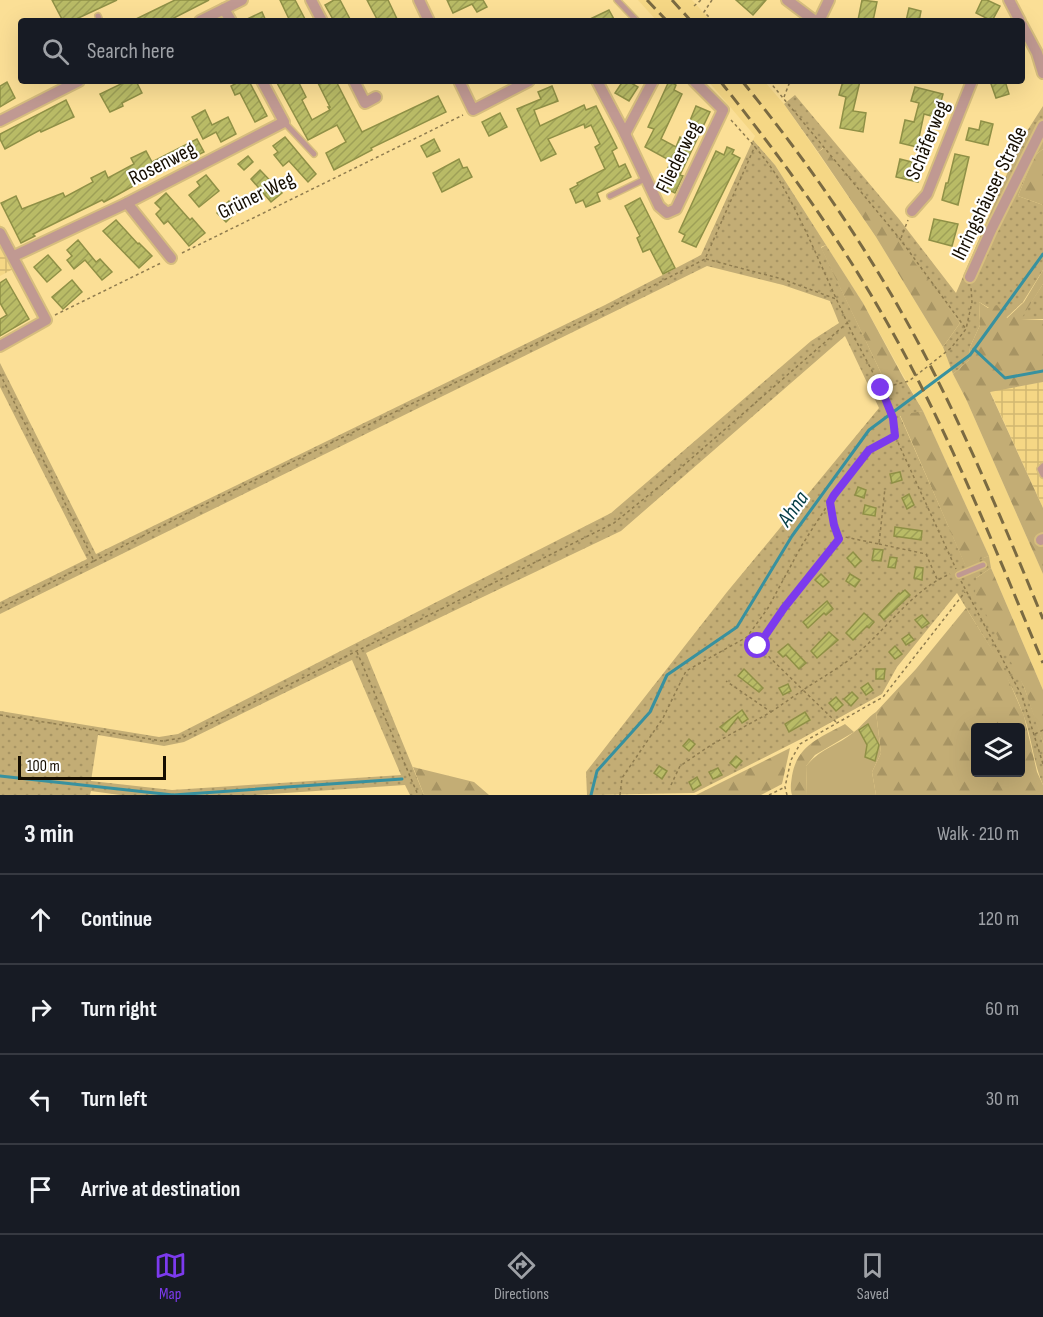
<!DOCTYPE html>
<html lang="en">
<head>
<meta charset="utf-8">
<style>
	body { margin:0; font-family:"Sofia Sans Condensed",sans-serif; background:#20242c; color:#f1f3f6 }
	.controls { position:absolute; right:18px; bottom:18px; display:grid; overflow:hidden; border-radius:6px; box-shadow:0 6px 24px #0002 }
	.controls button { width:54px; height:54px; display:grid; place-items:center; padding:0; border:0; border-bottom:2px solid #363941; background:#171b24; color:#f1f3f6; font:30px sans-serif }
	.scale { position:absolute; left:18px; bottom:15px; width:148px; box-sizing:border-box; padding-left:6px; border:3px solid #150d00; border-top:0; font-size:16px; line-height:21px; white-space:nowrap; color:#150d00; -webkit-text-stroke:4px #fff; paint-order:stroke }
	.stop { position:absolute; width:18px; height:18px; margin:-14px; border:4px solid #7c3aed; border-radius:50%; background:#fff }
	.stop.end { background:#7c3aed; border-color:#fff; box-shadow:0 2px 6px #0008 }
	.list { margin:0; padding:0; list-style:none }
	h2 { display:flex; justify-content:space-between; align-items:center; height:78px; margin:0; padding:0 24px; font-size:26px }
	h2 small { font-size:20px; font-weight:400; color:#9ea1a6 }
	.list li { display:grid; grid-template-columns:39px 1fr auto; gap:18px; align-items:center; box-sizing:border-box; height:90px; padding:0 24px; border-top:2px solid #363941 }
	.list b { display:block; font-size:22px; white-space:nowrap }
	.list em { font-size:20px; font-style:normal; color:#9ea1a6 }
	.icon { flex:none; width:33px; height:33px; fill:none; stroke:currentColor; stroke-width:2; stroke-linecap:round; stroke-linejoin:round }
	.map { position:relative; flex:none; width:1043px; height:795px; overflow:hidden }
	.search { position:absolute; background:#171b24; box-shadow:0 6px 24px #0002; left:18px; right:18px; top:18px; height:66px; display:flex; align-items:center; gap:15px; box-sizing:border-box; padding:0 21px; border-radius:6px; color:#9ea1a6; font-size:22px }
	.sheet { height:438px; background:#171b24 }
	nav { display:flex; justify-content:space-around; align-items:center; box-sizing:border-box; height:84px; border-top:2px solid #363941; background:#171b24; font-size:16px; color:#9ea1a6 }
	nav a { display:grid; justify-items:center; gap:3px }
	nav .on { color:#7c3aed }
	.map>svg:first-child { display:block }
</style>
</head>
<body>
<div class="map">
<svg width="1043" height="795" viewBox="0 0 1043 795">
	<defs>
		<pattern id="industrial-grid" width="8" height="8" patternUnits="userSpaceOnUse" patternTransform="scale(1.5)"><rect width="8" height="8" fill="#f5d785"/><path d="M0 4h8M4 0v8" fill="none" stroke="#d1b771"/></pattern>
		<pattern id="grass-dots" width="8" height="8" patternUnits="userSpaceOnUse" patternTransform="scale(1.5)"><rect width="8" height="8" fill="#c3ad75"/><path d="M2 2h.1M6 6h.1" fill="none" stroke="#a79463" stroke-width="1.8" stroke-linecap="round"/></pattern>
		<pattern id="forest-firs" width="22" height="20" patternUnits="userSpaceOnUse" patternTransform="scale(1.5)"><rect width="22" height="20" fill="#c3ad75"/><path d="M5 1l3.5 6h-7zM16 11l3.5 6h-7z" fill="#a79463"/></pattern>
		<pattern id="building-hatch" width="6" height="6" patternUnits="userSpaceOnUse" patternTransform="scale(1.5)"><rect width="6" height="6" fill="#b9bb66"/><path d="M-1 1l2-2M0 6l6-6M5 7l2-2" fill="none" stroke="#9ea057"/></pattern>
	</defs>
	<rect width="100%" height="100%" fill="#fbdf96"/>
	<!-- built -->
	<g fill="#f5d785">
		<path d="M638,0H692L711,21H657Z"/>
		<path d="M708,81H764L784,104L876,237L943,347L953,373L966,399L1043,574V690L991,568L989,556L923,411L863,303L775,165L753,140L755,136Z"/>
	</g>
	<!-- industrial -->
	<g fill="url(#industrial-grid)">
		<path d="M0,224L23,264L0,276Z"/>
		<path d="M1043,382V508L990,391Z"/>
	</g>
	<!-- grass -->
	<g fill="url(#grass-dots)" fill-rule="evenodd">
		<path d="M795,95L899,219L956,293L1022,139L1043,106V149L1034,156L1018,196L1043,205V270L1023,302L1006,318L979,302L980,325L970,347L969,360L953,374L943,347L960,323L823,148L818,152L784,104Z"/>
		<path d="M753,140L775,165L826,245L821,247L883,377H903L923,411L900,416L965,564L989,556L991,568L976,578L1024,687L1037,723L1043,743V785C1033,762 1032,737 1023,714C1007,670 981,633 957,593L897,667L882,694L801,739L694,793L587,795L586,772L727,592L879,408L845,336L621,531L366,653L424,795H410L405,785L256,795H120L91,791L90,795H0V711L159,737L178,734L611,513L811,341L839,323L830,301L783,285L707,266L0,614V602L87,559L0,387V363L96,554L605,305L701,255ZM352,660L401,775L172,790L91,781L98,735L164,746L184,742Z"/>
		<path d="M1043,284V319H1020Z"/>
	</g>
	<!-- forest -->
	<g fill="url(#forest-firs)" fill-rule="evenodd">
		<path d="M824,148L883,220L960,323L943,347L876,237L818,152Z"/>
		<path d="M1043,149V205L1018,196L1034,156Z"/>
		<path d="M826,245L863,303L903,377H883L821,248Z"/>
		<path d="M1043,270V284L1021,319L1043,320V382L990,392L1043,508V574L966,399L953,374L969,360L970,347L980,325L979,302L988,308L997,305L1007,318L1024,302Z"/>
		<path d="M923,411L989,556L965,565L900,415Z"/>
		<path d="M991,568L1043,690V743L1024,687L975,593L976,578Z"/>
		<path d="M966,608L1003,667L1024,716L1037,772L1043,785V795H876L872,772L881,753L876,712L916,669ZM976,728H1020V772H976Z"/>
		<path d="M845,724L854,732L815,755L806,766L807,795H792C790,788 791,783 792,776C797,745 820,738 845,724Z"/>
		<path d="M790,748L782,784L761,795H696Z"/>
		<path d="M413,767L474,782L489,795H424Z"/>
	</g>
	<!-- pitch -->
	<path fill="#c3ad75" d="M876,712L881,753L872,772L876,795H807L806,766C821,748 837,746 854,732C862,726 867,718 876,712Z"/>
	<g fill="none" stroke-linecap="round" stroke-linejoin="round">
		<!-- stream -->
		<g stroke="#38919f" stroke-width="3">
			<path d="M974,349L1005,378L1043,371"/>
			<path d="M0,776L173,795"/>
			<path d="M173,795L402,779"/>
			<path d="M591,795L597,771L650,712L667,675L737,627L792,536L869,430L970,355L1043,254"/>
		</g>
	</g>
	<!-- building -->
	<g fill="url(#building-hatch)" stroke="#8f9046" stroke-width="1.5">
		<path d="M52,0H117L72,21H63Z"/>
		<path d="M175,0H209L168,21H132Z"/>
		<path d="M280,0H295L306,21H290Z"/>
		<path d="M334,0H340L351,21H334L325,5Z"/>
		<path d="M367,0H388L398,21H378Z"/>
		<path d="M447,0H483L487,7L477,12L472,4L453,13Z"/>
		<path d="M736,0H766L753,15Z"/>
		<path d="M862,0L877,2L873,21L858,20Z"/>
		<path d="M982,0H987L1000,6L992,21L976,13Z"/>
		<path d="M909,8L921,11L919,21H906Z"/>
		<path d="M609,10L615,21H586Z"/>
		<path d="M262,12L266,21H243Z"/>
		<path d="M119,81H136L142,93L122,103L123,106L110,112L100,94L121,84Z"/>
		<path d="M234,81H249L267,116L255,122L240,93L235,95L231,86L235,84Z"/>
		<path d="M276,81H298L306,97L302,100L312,120L330,110L328,107H330L317,81H336L362,132L438,96L446,112L371,148L372,150L334,170L326,153L346,142L337,125L308,140Z"/>
		<path d="M623,81H628L638,87L629,101L615,93Z"/>
		<path d="M669,81L676,85L674,90L682,94L661,139L676,147L680,137L688,141L695,125L689,123L696,106L710,112L680,175L683,176L675,193L660,186L671,161L645,147L654,129L648,127Z"/>
		<path d="M843,81H860L853,111L866,113L863,132L840,128L846,97L839,95Z"/>
		<path d="M990,81H1005L1009,94L996,98Z"/>
		<path d="M7,82L15,98L0,107V86Z"/>
		<path d="M552,86L558,101L534,110L540,126L584,105L586,110L596,106L617,148L612,151L619,167L625,164L631,177L597,193L600,201L586,207L583,200L576,203L570,189L578,185L577,183L605,169L595,147L600,144L591,125L585,128L584,124L548,139L556,154L541,161L517,109L541,99L538,92Z"/>
		<path d="M915,87L943,94L940,105L945,107L942,119L924,114L917,147L900,143L905,120L914,122L919,103L911,101Z"/>
		<path d="M66,100L74,117L41,132L40,130L5,149L0,139V134Z"/>
		<path d="M205,110L212,125L228,117L236,134L221,142L216,132L203,139L192,117Z"/>
		<path d="M500,113L507,127L489,136L482,122Z"/>
		<path d="M981,121L993,124L988,145L966,140L969,128L979,130Z"/>
		<path d="M285,137L316,174L308,182L289,161L283,166L274,155L278,152L273,146Z"/>
		<path d="M197,139L204,152L186,161L185,159L164,171L163,169L136,182L137,184L117,195L104,202L102,200L33,234L35,236L21,243L1,203L16,196L22,209L63,193L65,197L93,182L91,178L105,171L108,178L134,164L131,158L146,151L152,162Z"/>
		<path d="M434,139L440,151L427,157L421,146Z"/>
		<path d="M727,147L734,150L732,154L740,158L696,247L682,241L685,235L679,232L716,151L724,155Z"/>
		<path d="M955,154L969,157L958,205L942,200L946,183H948Z"/>
		<path d="M248,156L253,162L244,170L238,164Z"/>
		<path d="M459,159L463,168L467,167L472,177L442,192L433,173Z"/>
		<path d="M900,159L912,162L911,166L921,168L918,182L896,177Z"/>
		<path d="M260,170L282,193L271,202L251,179Z"/>
		<path d="M206,175L219,191L199,207L189,195L200,186L197,182Z"/>
		<path d="M166,193L190,220L192,218L205,233L189,246L168,221L164,224L156,214L161,209L155,203Z"/>
		<path d="M640,198L675,268L663,274L650,249L643,252L637,238L640,236L625,206Z"/>
		<path d="M229,201L238,210L226,222L217,213Z"/>
		<path d="M934,219L958,224L952,246L929,240Z"/>
		<path d="M116,220L138,244L139,243L152,256L139,268L103,231Z"/>
		<path d="M78,240L96,262L100,259L112,272L102,280L85,260L74,269L67,260L72,256L67,250Z"/>
		<path d="M48,255L61,270L47,282L34,267Z"/>
		<path d="M6,279L29,319L0,336V319L7,315L0,303V283Z"/>
		<path d="M72,280L82,292L63,309L52,297Z"/>
		<path d="M900,472L902,480L892,483L890,474Z"/>
		<path d="M858,487L866,490L864,498L855,495Z"/>
		<path d="M909,494L914,505L907,509L902,498Z"/>
		<path d="M865,505L876,508L875,516L863,514Z"/>
		<path d="M895,527L922,531L921,540L894,536Z"/>
		<path d="M874,549L883,550L881,561L872,560Z"/>
		<path d="M853,552L861,561L855,567L847,558Z"/>
		<path d="M890,557L897,558L895,568L888,567Z"/>
		<path d="M916,567L923,568L922,580L914,578Z"/>
		<path d="M821,574L829,582L823,587L815,580Z"/>
		<path d="M850,574L860,580L855,587L846,581Z"/>
		<path d="M905,590L910,595L884,620L879,614L899,593L900,594Z"/>
		<path d="M827,601L833,609L826,615L824,613L808,628L803,622Z"/>
		<path d="M864,613L874,622L869,628L867,626L853,640L846,633Z"/>
		<path d="M922,615L929,623L922,628L915,620Z"/>
		<path d="M829,632L838,640L817,658L811,651Z"/>
		<path d="M909,634L914,640L906,645L902,639Z"/>
		<path d="M788,644L806,663L799,669L786,655L783,657L778,652Z"/>
		<path d="M895,646L902,654L895,659L889,652Z"/>
		<path d="M744,669L763,688L759,692L738,676Z"/>
		<path d="M876,669H885L884,679H876Z"/>
		<path d="M868,683L873,690L866,695L861,688Z"/>
		<path d="M788,684L791,691L783,695L779,688Z"/>
		<path d="M852,692L858,698L851,706L844,699Z"/>
		<path d="M836,697L843,705L836,711L829,703Z"/>
		<path d="M742,710L748,719L742,723L738,717L726,732L720,727Z"/>
		<path d="M805,712L810,720L789,732L785,724Z"/>
		<path d="M868,724L879,745L875,761L865,757L867,745L859,730Z"/>
		<path d="M689,739L695,744L689,751L683,746Z"/>
		<path d="M736,756L742,761L736,768L730,763Z"/>
		<path d="M659,766L667,771L662,779L654,773Z"/>
		<path d="M718,768L722,775L713,779L709,772Z"/>
		<path d="M697,777L701,785L693,790L689,782Z"/>
	</g>
	<g fill="none" stroke-linecap="round" stroke-linejoin="round">
		<defs>
			<g id="lane">
				<path d="M617,0L637,21"/>
				<path d="M98,16L100,21"/>
				<path d="M284,122L314,154"/>
				<path d="M610,196L645,179"/>
				<path d="M1043,466L1040,469L1043,475"/>
				<path d="M959,575L983,565"/>
			</g>
			<g id="street">
				<path d="M311,0L322,21"/>
				<path d="M419,0L429,21"/>
				<path d="M787,0L815,21"/>
				<path d="M1009,0L1020,21"/>
				<path d="M224,9L231,21"/>
				<path d="M200,21L242,0"/>
				<path d="M819,21L829,0"/>
				<path d="M1022,25L1037,53L1043,73"/>
				<path d="M354,81L365,103L376,97"/>
				<path d="M459,81L473,110L529,81"/>
				<path d="M597,81L625,134L659,206L667,213L676,209L723,110L694,81"/>
				<path d="M0,121L79,81"/>
				<path d="M625,134L653,81"/>
				<path d="M127,203L171,258"/>
				<path d="M912,211L927,194L972,81"/>
				<path d="M0,233L46,320L0,346"/>
				<path d="M14,256L127,203L284,122L262,81"/>
				<path d="M970,277L992,228L1043,126"/>
				<path d="M1041,540L1043,539"/>
			</g>
		</defs>
		<!-- lane casing -->
		<use href="#lane" stroke="#d6bd7e" stroke-width="8"/>
		<!-- street casing -->
		<use href="#street" stroke="#d6bd7e" stroke-width="14"/>
		<!-- path -->
		<g stroke="#8f7c4f" stroke-width="1.5" stroke-dasharray="3 3" stroke-linecap="butt">
			<path d="M712,0L704,12L713,21"/>
			<path d="M694,6L701,0"/>
			<path d="M645,20L653,19L655,21"/>
			<path d="M769,81L900,239L966,329"/>
			<path d="M784,97L789,84L793,81"/>
			<path d="M731,120C749,140 769,161 782,185C807,229 825,276 847,322C864,360 889,393 895,436L956,569"/>
			<path d="M901,238L908,220"/>
			<path d="M182,253L463,115"/>
			<path d="M706,259L782,279L836,299"/>
			<path d="M55,315L161,263"/>
			<path d="M0,374L94,561L0,608"/>
			<path d="M882,388L909,381L951,348L966,329L972,302L971,287"/>
			<path d="M840,539L845,537L879,544L885,488"/>
			<path d="M879,544L926,554L937,579"/>
			<path d="M94,561L197,508L609,308L705,259L755,146"/>
			<path d="M961,581L1022,696L1043,764"/>
			<path d="M357,652L418,795"/>
			<path d="M771,712L803,690L758,646L784,608L839,539L834,525L830,503"/>
			<path d="M0,715L162,741L182,738L614,523L661,485L847,323"/>
			<path d="M836,722L803,690C821,678 843,666 860,651C889,626 914,589 950,574"/>
			<path d="M1035,734L1043,730"/>
			<path d="M671,785L680,766L711,745L771,712L726,681"/>
			<path d="M620,795L622,778L663,718L686,671L747,637L768,608L802,545L834,495L869,450L894,436"/>
			<path d="M769,795L785,787"/>
			<path d="M787,795L785,787L791,760L800,744L883,697L965,592"/>
		</g>
		<!-- lane -->
		<use href="#lane" stroke="#c09992" stroke-width="5"/>
		<!-- street -->
		<use href="#street" stroke="#c09992" stroke-width="10"/>
		<!-- rail -->
		<g stroke="#7a6a42" stroke-width="3" stroke-dasharray="12 6" stroke-linecap="butt">
			<path d="M647,0L667,21"/>
			<path d="M672,0L691,21"/>
			<path d="M720,81C779,155 834,230 881,312C946,424 993,544 1043,663"/>
			<path d="M742,81C818,174 885,274 938,381C977,459 1010,539 1043,619"/>
		</g>
	</g>
	<g fill="none" stroke-linecap="round" stroke-linejoin="round">
		<!-- route -->
		<path stroke="#7c3aed" stroke-width="8" d="M758,646L784,608L839,539L834,525L830,502L834,495L869,450L895,436L893,418L881,388"/>
	</g>
	<g text-anchor="middle" stroke-width="4.5" stroke-linejoin="round" paint-order="stroke">
		<!-- street labels -->
		<g font-size="21" fill="#150d00" stroke="#fff">
			<text transform="translate(927 140) rotate(-68)" y="7">Schäferweg</text>
			<text transform="translate(678 157) rotate(-64)" y="7">Fliederweg</text>
			<text transform="translate(162 163) rotate(-27)" y="7">Rosenweg</text>
			<text transform="translate(989 193) rotate(-64)" y="7">Ihringshäuser Straße</text>
			<text transform="translate(256 195) rotate(-26)" y="7">Grüner Weg</text>
		</g>
		<!-- water labels -->
		<g font-size="22" font-style="italic" fill="#043d45" stroke="#fff">
			<text transform="translate(792 508) rotate(-55)" y="8">Ahna</text>
		</g>
	</g>
</svg>
<div class="controls">
<button><svg class="icon" aria-label="layers" viewBox="0 0 24 24"><path d="M12 4l9 5-9 5-9-5zM3 14l9 5 9-5"/></svg></button>
</div>
<div class="scale">100 m</div>
<div class="stop" style="left:758px;top:646px"></div>
<div class="stop end" style="left:881px;top:388px"></div>
<div class="search"><svg class="icon" aria-label="search" viewBox="0 0 24 24"><circle cx="10" cy="10" r="6"/><path d="M15 15l6 6"/></svg>Search here</div>
</div>
<section class="sheet">
<h2>3 min<small>Walk · 210 m</small></h2>
<ul class="list">
<li><svg class="icon" aria-label="ahead" viewBox="0 0 24 24"><path d="M12 20V5M6 11l6-6 6 6"/></svg><div><b>Continue</b></div><em>120 m</em></li>
<li><svg class="icon" aria-label="right" viewBox="0 0 24 24"><path d="M7 20v-9h11M14 6l5 5-5 5"/></svg><div><b>Turn right</b></div><em>60 m</em></li>
<li><svg class="icon" aria-label="left" viewBox="0 0 24 24"><path d="M17 20v-9H6M10 6l-5 5 5 5"/></svg><div><b>Turn left</b></div><em>30 m</em></li>
<li><svg class="icon" aria-label="arrive" viewBox="0 0 24 24"><path d="M6 21V4h12l-3 4 3 4H6"/></svg><div><b>Arrive at destination</b></div></li>
</ul>
</section>
<nav>
<a class="on"><svg class="icon" aria-label="map" viewBox="0 0 24 24"><path d="M3 6l6-2 6 2 6-2v14l-6 2-6-2-6 2zM9 4v14M15 6v14"/></svg>Map</a>
<a><svg class="icon" aria-label="directions" viewBox="0 0 24 24"><path d="M12 3l9 9-9 9-9-9zM9 14v-3h6M13 9l2 2-2 2"/></svg>Directions</a>
<a><svg class="icon" aria-label="saved" viewBox="0 0 24 24"><path d="M7 4h10v16l-5-4-5 4z"/></svg>Saved</a>
</nav>
</body>
</html>
